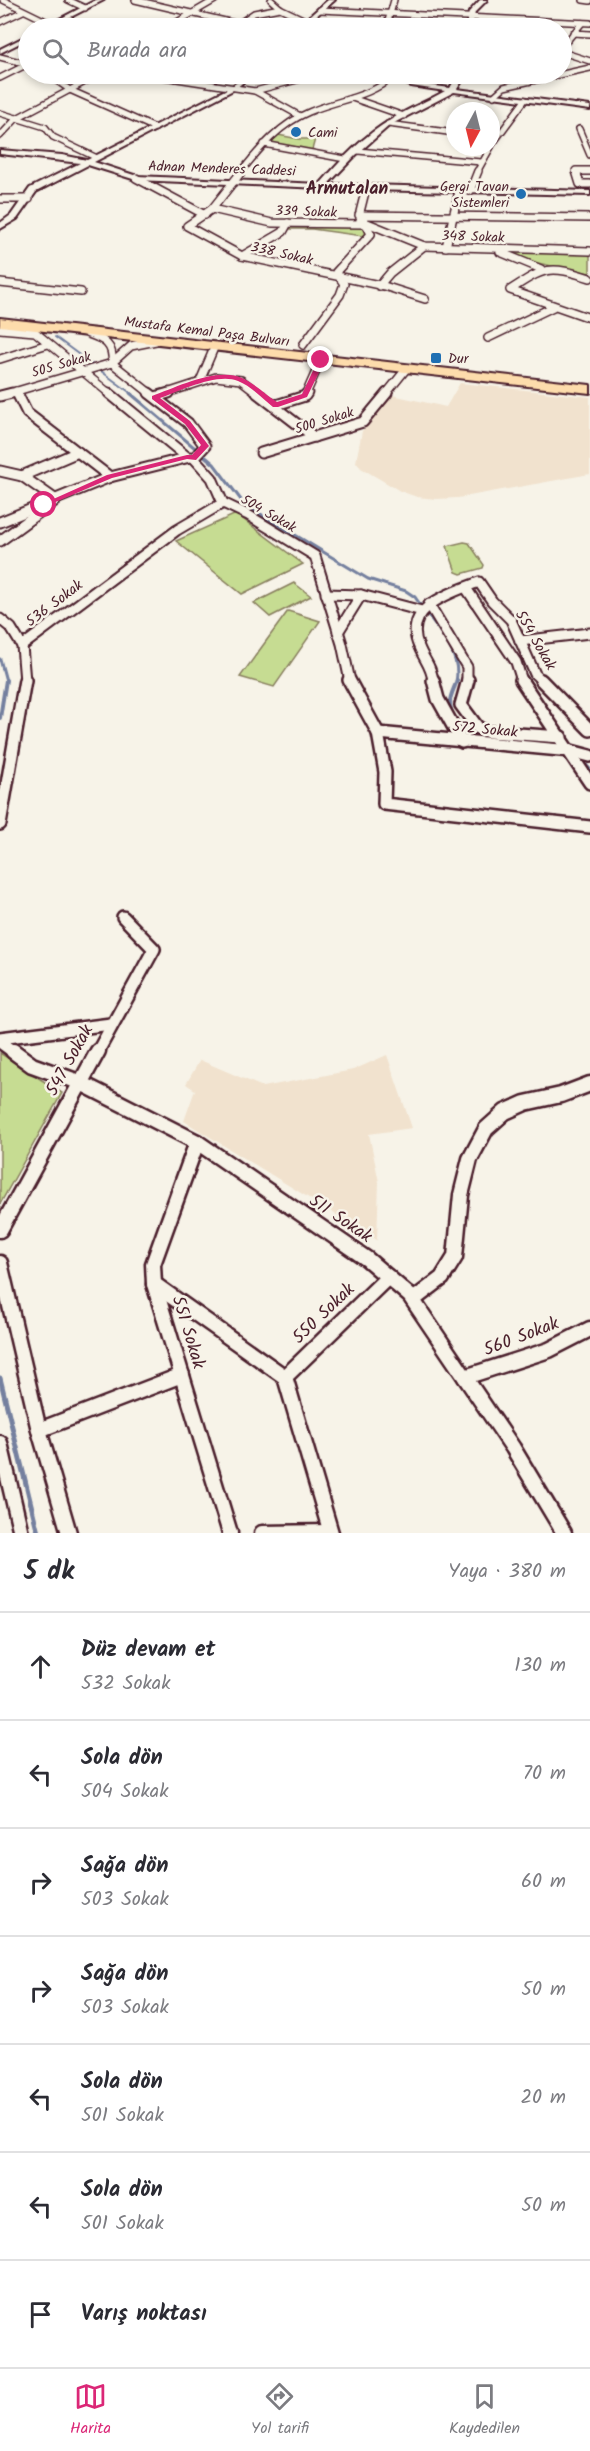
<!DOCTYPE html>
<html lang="tr">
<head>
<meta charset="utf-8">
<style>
	body { margin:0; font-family:Kalam,sans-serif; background:#f7f7f7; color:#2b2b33 }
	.compass { position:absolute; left:446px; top:102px; width:54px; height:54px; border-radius:50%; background:#fff; box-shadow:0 3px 9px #0003; rotate:187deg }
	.stop { position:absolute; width:18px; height:18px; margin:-14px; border:4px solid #db2777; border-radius:50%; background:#fff }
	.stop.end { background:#db2777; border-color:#fff; box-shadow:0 2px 6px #0008 }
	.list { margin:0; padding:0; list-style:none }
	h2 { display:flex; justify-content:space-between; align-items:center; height:78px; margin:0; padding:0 24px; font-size:26px }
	h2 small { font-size:20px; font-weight:400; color:#7c7c81 }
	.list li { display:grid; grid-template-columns:39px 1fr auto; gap:18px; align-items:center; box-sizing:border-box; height:108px; padding:0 24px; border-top:2px solid #e1e1e2 }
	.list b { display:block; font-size:22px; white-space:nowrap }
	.list p { margin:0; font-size:20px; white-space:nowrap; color:#7c7c81 }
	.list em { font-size:20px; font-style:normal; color:#7c7c81 }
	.icon { flex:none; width:33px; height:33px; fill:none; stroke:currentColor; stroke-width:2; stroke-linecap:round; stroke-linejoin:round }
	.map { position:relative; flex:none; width:590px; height:1533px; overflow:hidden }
	.search { position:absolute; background:#fff; box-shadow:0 3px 9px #0003; left:18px; right:18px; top:18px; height:66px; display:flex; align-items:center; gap:15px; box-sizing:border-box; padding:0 21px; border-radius:33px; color:#7c7c81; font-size:22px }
	.sheet { height:834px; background:#fff }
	nav { display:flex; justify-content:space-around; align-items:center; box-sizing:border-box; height:84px; border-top:2px solid #e1e1e2; background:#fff; font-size:16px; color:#7c7c81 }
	nav a { display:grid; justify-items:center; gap:3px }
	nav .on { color:#db2777 }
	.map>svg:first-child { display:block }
</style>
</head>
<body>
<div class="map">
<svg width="590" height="1533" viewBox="0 0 590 1533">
	<rect width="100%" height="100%" fill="#f7f3e8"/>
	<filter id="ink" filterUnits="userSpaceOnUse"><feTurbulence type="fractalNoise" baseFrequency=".0167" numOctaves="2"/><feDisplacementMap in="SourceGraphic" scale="12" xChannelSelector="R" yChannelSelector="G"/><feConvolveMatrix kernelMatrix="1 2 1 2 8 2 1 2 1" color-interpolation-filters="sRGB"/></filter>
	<g filter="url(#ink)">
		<!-- built -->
		<g fill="#f1e2ce">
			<path d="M460,383L590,397V474L458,498L436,499L417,497L400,491L361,468L356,462L362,431L392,395L446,407Z"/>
			<path d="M387,1055L412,1128L369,1134L379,1182L377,1240L184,1121L195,1090L186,1084L200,1060L263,1087L353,1070Z"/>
		</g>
		<!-- green -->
		<g fill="#c6dc92" stroke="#887e5e" stroke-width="1.5">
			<path d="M278,135L299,139H315L312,150L267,144Z"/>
			<path d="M289,224L357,225L365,228L367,233L363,236L312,229H287Z"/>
			<path d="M509,252L590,254V273C573,270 518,262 509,252Z"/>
			<path d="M236,514L303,564L242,594L176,541Z"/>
			<path d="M464,542L469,543L484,565L483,568L461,574L456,572L447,546Z"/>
			<path d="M294,583L311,596L270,617L254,603Z"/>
			<path d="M288,611L320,621L274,687L240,677Z"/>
			<path d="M0,1053L62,1093L0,1204Z"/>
		</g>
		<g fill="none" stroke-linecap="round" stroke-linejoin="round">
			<!-- stream-far3 -->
			<path stroke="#74809f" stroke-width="2" d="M55,337L132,394"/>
			<!-- stream-far2 -->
			<g stroke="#74809f" stroke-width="3">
				<path d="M130,393L214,464L244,504L368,579L406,591L415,597C430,620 463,652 456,681"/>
				<path d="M0,659L6,681"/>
			</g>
			<!-- stream-far1 -->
			<g stroke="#74809f" stroke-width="4">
				<path d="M457,680C455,687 450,695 450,702C451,750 531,736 560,745"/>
				<path d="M0,718L6,680"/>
				<path d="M579,757L590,770"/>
			</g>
			<!-- stream -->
			<path stroke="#74809f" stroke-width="5" d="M0,1378L38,1533"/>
			<defs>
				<g id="minor-far4">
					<path d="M3,0L52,24"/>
					<path d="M68,0L85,8"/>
					<path d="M135,0L238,24L291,28"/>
					<path d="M271,0L280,8L307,21"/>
					<path d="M583,0L590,1"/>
					<path d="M320,10L590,23"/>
					<path d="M0,22L23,11"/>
					<path d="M238,24L254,13L280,8"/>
					<path d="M167,28L215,0"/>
					<path d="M386,28L394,0"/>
					<path d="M573,33L590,34"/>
					<path d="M562,47L582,23"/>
					<path d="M562,52L590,61"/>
					<path d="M0,57L28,64"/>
					<path d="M47,74L70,90L155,128"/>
					<path d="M144,74L255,91L320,74"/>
					<path d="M0,78L28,64"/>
					<path d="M255,91L300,116"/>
					<path d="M494,96L504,87L590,68"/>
					<path d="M352,98L404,116"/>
					<path d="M0,113L45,127L53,137L95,157"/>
					<path d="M388,124L455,133"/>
					<path d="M579,129L590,155"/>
					<path d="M0,136L17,118L100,74"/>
					<path d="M264,144L345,159"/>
					<path d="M491,146L525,100"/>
					<path d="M358,151L481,162"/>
					<path d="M241,172C260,148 280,124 309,112C336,100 372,97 393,76"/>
					<path d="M477,172L491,147"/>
					<path d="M576,172L590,171"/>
				</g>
				<g id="minor-far3">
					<path d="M242,171L212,209L187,226L242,256L384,286L425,299"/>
					<path d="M590,171H576L580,184H590"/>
					<path d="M136,178L205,215"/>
					<path d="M470,191L478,171"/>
					<path d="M0,199H29"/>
					<path d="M212,209L272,223L363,224"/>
					<path d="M359,215L590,218"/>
					<path d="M360,220L424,246L590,251"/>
					<path d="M446,247L459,191"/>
					<path d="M500,252L541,269"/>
					<path d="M242,256L283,232L288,223"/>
					<path d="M590,278C549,265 545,267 510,290L590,318"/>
					<path d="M0,283L81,292"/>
					<path d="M379,286L390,273L424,246"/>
					<path d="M0,329L35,332L110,394"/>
					<path d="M88,334C104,339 114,345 112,363"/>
					<path d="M488,338L553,307"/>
					<path d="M303,345L340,295L344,284L336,272L371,234L360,212L366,188"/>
					<path d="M0,359L48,344"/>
					<path d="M112,363L151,394"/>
					<path d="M200,381L214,348"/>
					<path d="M16,391L18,394"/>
					<path d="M7,394L112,363L131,346L156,341"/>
					<path d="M164,394L216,377L241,380L259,394"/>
					<path d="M306,394L321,360"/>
					<path d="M386,394L407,368"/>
				</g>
				<g id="minor-far2">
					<path d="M17,393L27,413L110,477"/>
					<path d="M109,393L187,457"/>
					<path d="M149,393L188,423L205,446L194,458"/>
					<path d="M257,393L314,437"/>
					<path d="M0,396L12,393"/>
					<path d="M155,397L169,393"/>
					<path d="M276,405L305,396L307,393"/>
					<path d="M261,453L363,422L387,393"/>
					<path d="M194,458L212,478L223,503L248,515L315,556L342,644L350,681"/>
					<path d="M0,471L22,476L56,500L0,541"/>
					<path d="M22,476L78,452"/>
					<path d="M0,522L110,477L190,457"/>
					<path d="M466,588L516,662L522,681"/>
					<path d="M326,594L361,595L422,611"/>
					<path d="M429,604L467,667V681"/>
					<path d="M0,619L11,628L22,646"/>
					<path d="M338,632L361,595"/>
					<path d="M520,641L590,633"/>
					<path d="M25,681L22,646L177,530L223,503"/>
					<path d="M433,681C432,667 424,660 419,647C401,607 451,593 479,582L492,601L511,620L535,674L542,681"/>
				</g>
				<g id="minor-far1">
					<path d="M349,680L378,733L385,772L384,804L590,827"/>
					<path d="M433,680L438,699L462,742"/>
					<path d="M468,680L461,705L478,728L489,732L561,737"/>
					<path d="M521,680L590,783"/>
					<path d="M541,680L590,730"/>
					<path d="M378,733L571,751L590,756"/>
					<path d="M0,824L25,680"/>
					<path d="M0,1038L111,1024"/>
					<path d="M0,1042L15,1053"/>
					<path d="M97,1053L154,949L123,917"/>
				</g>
				<g id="minor">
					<path d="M13,1051L32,1065L79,1082L197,1142L367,1259L410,1296L513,1448L564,1533"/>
					<path d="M197,1142L153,1264L154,1284L230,1533"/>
					<path d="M0,1230L98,1051"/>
					<path d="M0,1263L39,1430L69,1533"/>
					<path d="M154,1284L285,1377L331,1533"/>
					<path d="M413,1300L442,1278L455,1257L461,1195L470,1159L486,1129L505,1112L525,1103L561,1095L590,1084"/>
					<path d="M285,1377L388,1277"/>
					<path d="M465,1377L549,1350L590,1329"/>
					<path d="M39,1430L182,1375"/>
					<path d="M0,1443L21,1533"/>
					<path d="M262,1533L330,1532"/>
				</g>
				<g id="tertiary">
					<path d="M96,0H104L59,23L81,28L54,26L42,28Z"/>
					<path d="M328,0H335L302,28H296Z"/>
					<path d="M480,0H487L475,12L472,28H466L469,12Z"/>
					<path d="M28,35V39L0,53V49Z"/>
					<path d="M247,74H253L235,89L94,162L137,176L320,184C341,160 364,135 392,119C409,108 428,101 445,91L411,86L381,74H389L414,83L450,88L458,74H464L461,83L457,89L590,106V110L454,92L390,125L356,155L328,184L590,191V195L366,190L136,180L88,165L36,192L17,219L0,229V223L11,215L30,188L80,163L0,154V150L62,155L87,160L231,87Z"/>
				</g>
				<path id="trunk" d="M0,318L590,385V393L0,326Z"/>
			</defs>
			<!-- minor-far4 casing -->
			<use href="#minor-far4" stroke="#4a1f2b" stroke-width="8"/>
			<!-- minor-far3 casing -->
			<use href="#minor-far3" stroke="#4a1f2b" stroke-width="10"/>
			<!-- minor-far2 casing -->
			<use href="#minor-far2" stroke="#4a1f2b" stroke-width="13"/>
			<!-- minor-far1 casing -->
			<use href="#minor-far1" stroke="#4a1f2b" stroke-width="16"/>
			<!-- minor casing -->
			<use href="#minor" stroke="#4a1f2b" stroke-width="19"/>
			<!-- tertiary casing -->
			<use href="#tertiary" stroke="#4a1f2b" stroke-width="4"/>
			<!-- trunk casing -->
			<use href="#trunk" stroke="#4a1f2b" stroke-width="4"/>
			<!-- minor-far4 -->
			<use href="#minor-far4" stroke="#f7f3e8" stroke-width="5"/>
			<!-- minor-far3 -->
			<use href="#minor-far3" stroke="#f7f3e8" stroke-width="7"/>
			<!-- minor-far2 -->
			<use href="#minor-far2" stroke="#f7f3e8" stroke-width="9"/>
			<!-- minor-far1 -->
			<use href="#minor-far1" stroke="#f7f3e8" stroke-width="11"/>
			<!-- minor -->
			<use href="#minor" stroke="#f7f3e8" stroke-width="14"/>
			<!-- tertiary -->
			<use href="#tertiary" fill="#f7f3e8" fill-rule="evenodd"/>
			<!-- trunk -->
			<use href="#trunk" fill="#fddcac" fill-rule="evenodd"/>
		</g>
	</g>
	<!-- route -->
	<path fill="#db2777" d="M321,358L325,360L307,397L278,407H273C263,399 251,386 238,381C218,372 179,391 160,398L190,421L209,446L196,460L187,459L112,478L46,506L40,505L107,475L187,455H192L201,445L185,424L152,399V396C177,387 217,367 242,378C254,383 266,395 277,402L302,394L318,360Z"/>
	<!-- markers -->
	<g fill="#1f6fb2" stroke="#f7f3e8" stroke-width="2">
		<circle cx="296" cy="132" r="6"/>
		<circle cx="521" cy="194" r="6"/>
		<rect x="430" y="352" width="12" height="12" rx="3"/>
	</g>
	<g text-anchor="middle" stroke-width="5" stroke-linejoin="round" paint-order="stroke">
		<!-- far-poi labels -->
		<g font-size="14" fill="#4a1f2b" stroke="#f7f3e8" text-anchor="start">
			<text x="308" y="137">Cami</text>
			<text x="509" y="191" text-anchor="end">Gergi Tavan<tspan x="509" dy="16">Sistemleri</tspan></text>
			<text x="448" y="363">Dur</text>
		</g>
		<!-- far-street labels -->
		<g font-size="14" fill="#4a1f2b" stroke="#f7f3e8">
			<text transform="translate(222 168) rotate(2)" y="5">Adnan Menderes Caddesi</text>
			<text transform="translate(306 211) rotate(2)" y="5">339 Sokak</text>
			<text transform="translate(473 236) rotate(2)" y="5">348 Sokak</text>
			<text transform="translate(282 253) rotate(13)" y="5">338 Sokak</text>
			<text transform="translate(207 331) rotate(7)" y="5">Mustafa Kemal Paşa Bulvarı</text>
			<text transform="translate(61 364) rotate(-16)" y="5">505 Sokak</text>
			<text transform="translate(324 420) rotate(-17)" y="5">500 Sokak</text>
			<text transform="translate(269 513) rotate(30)" y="5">504 Sokak</text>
		</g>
		<!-- street labels -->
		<g font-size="15" fill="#4a1f2b" stroke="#f7f3e8">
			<text transform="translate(54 603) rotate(-37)" y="5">536 Sokak</text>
			<text transform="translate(536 640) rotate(60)" y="5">554 Sokak</text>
			<text transform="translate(485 729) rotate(5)" y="5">572 Sokak</text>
		</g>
		<!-- far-district labels -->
		<g font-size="18" font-weight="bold" fill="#4a1f2b" stroke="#f7f3e8">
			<text x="347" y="194">Armutalan</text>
		</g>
		<!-- near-street labels -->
		<g font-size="18" fill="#4a1f2b" stroke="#f7f3e8">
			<text transform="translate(69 1060) rotate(-61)" y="6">547 Sokak</text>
			<text transform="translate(341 1218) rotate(34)" y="6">511 Sokak</text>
			<text transform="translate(323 1313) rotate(-44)" y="6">550 Sokak</text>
			<text transform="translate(189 1332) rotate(73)" y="6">551 Sokak</text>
			<text transform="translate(521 1336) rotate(-21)" y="6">560 Sokak</text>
		</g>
	</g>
</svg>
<svg class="compass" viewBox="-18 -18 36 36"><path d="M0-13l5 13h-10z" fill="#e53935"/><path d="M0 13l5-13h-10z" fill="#7c7c81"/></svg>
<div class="stop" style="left:44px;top:505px"></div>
<div class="stop end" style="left:321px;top:360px"></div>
<div class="search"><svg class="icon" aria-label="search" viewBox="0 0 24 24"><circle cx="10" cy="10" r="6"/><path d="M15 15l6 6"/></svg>Burada ara</div>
</div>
<section class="sheet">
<h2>5 dk<small>Yaya · 380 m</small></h2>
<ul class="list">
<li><svg class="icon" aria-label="ahead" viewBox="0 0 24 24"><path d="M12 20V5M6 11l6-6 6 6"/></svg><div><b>Düz devam et</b><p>532 Sokak</p></div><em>130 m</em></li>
<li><svg class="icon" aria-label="left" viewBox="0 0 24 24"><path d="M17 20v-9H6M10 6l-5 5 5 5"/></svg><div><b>Sola dön</b><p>504 Sokak</p></div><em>70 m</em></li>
<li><svg class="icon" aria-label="right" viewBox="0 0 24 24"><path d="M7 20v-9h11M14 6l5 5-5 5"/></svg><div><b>Sağa dön</b><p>503 Sokak</p></div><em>60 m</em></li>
<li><svg class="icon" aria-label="right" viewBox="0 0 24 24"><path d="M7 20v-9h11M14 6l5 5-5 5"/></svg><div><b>Sağa dön</b><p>503 Sokak</p></div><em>50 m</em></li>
<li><svg class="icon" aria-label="left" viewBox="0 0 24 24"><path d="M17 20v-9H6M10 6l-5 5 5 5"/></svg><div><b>Sola dön</b><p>501 Sokak</p></div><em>20 m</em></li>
<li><svg class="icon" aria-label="left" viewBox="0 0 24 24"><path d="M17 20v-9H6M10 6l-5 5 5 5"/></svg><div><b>Sola dön</b><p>501 Sokak</p></div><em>50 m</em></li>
<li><svg class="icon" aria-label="arrive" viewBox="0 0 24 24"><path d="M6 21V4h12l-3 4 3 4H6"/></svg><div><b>Varış noktası</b></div></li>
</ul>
</section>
<nav>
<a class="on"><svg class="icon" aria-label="map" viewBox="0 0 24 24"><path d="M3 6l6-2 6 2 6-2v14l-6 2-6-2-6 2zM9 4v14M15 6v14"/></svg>Harita</a>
<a><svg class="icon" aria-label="directions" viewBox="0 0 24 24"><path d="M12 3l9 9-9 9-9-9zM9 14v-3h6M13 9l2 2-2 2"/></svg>Yol tarifi</a>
<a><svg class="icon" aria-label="saved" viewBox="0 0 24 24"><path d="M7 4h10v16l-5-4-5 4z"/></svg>Kaydedilen</a>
</nav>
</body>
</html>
